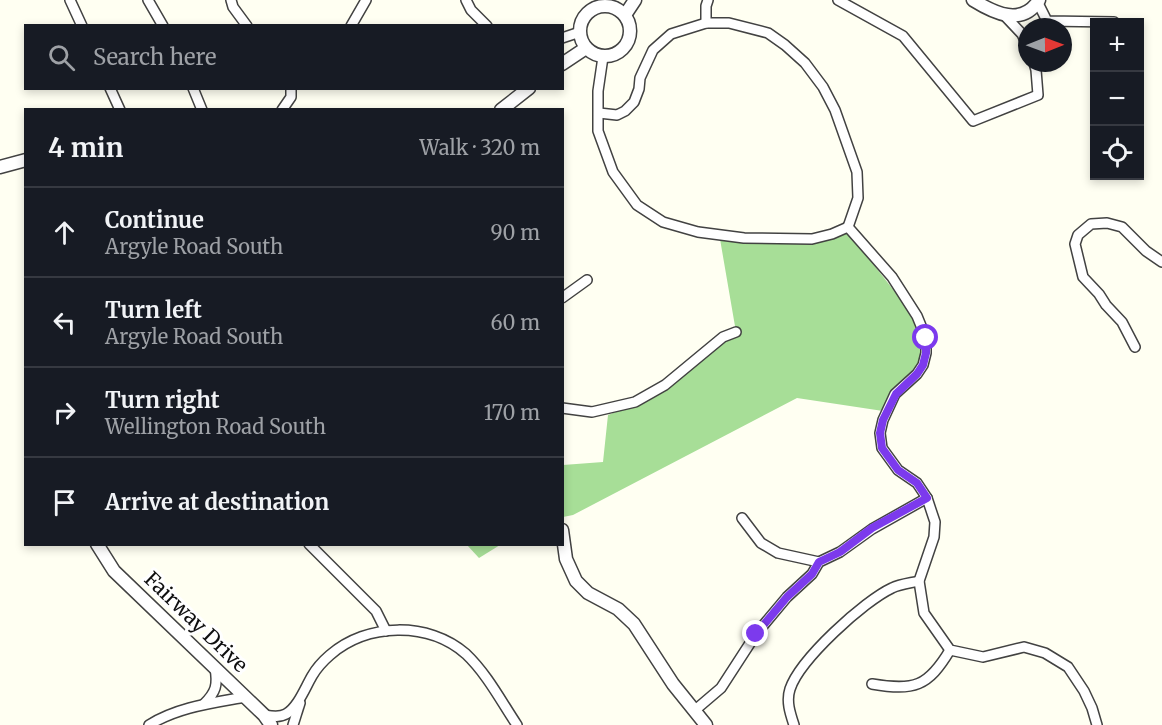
<!DOCTYPE html>
<html lang="en">
<head>
<meta charset="utf-8">
<style>
	body { margin:0; font-family:Merriweather,serif; background:#20242c; color:#f1f3f6 }
	.controls { position:absolute; right:18px; top:18px; display:grid; overflow:hidden; border-radius:0px; box-shadow:0 3px 9px #0003 }
	.controls button { width:54px; height:54px; display:grid; place-items:center; padding:0; border:0; border-bottom:2px solid #363941; background:#171b24; color:#f1f3f6; font:30px sans-serif }
	.compass { position:absolute; left:1018px; top:18px; width:54px; height:54px; border-radius:50%; background:#171b24; box-shadow:0 3px 9px #0003; rotate:89deg }
	.stop { position:absolute; width:18px; height:18px; margin:-14px; border:4px solid #7c3aed; border-radius:50%; background:#fff }
	.stop.end { background:#7c3aed; border-color:#fff; box-shadow:0 2px 6px #0008 }
	.list { margin:0; padding:0; list-style:none }
	h2 { display:flex; justify-content:space-between; align-items:center; height:78px; margin:0; padding:0 24px; font-size:26px }
	h2 small { font-size:20px; font-weight:400; color:#9ea1a6 }
	.list li { display:grid; grid-template-columns:39px 1fr auto; gap:18px; align-items:center; box-sizing:border-box; height:90px; padding:0 24px; border-top:2px solid #363941 }
	.list b { display:block; font-size:22px; white-space:nowrap }
	.list p { margin:0; font-size:20px; white-space:nowrap; color:#9ea1a6 }
	.list em { font-size:20px; font-style:normal; color:#9ea1a6 }
	.icon { flex:none; width:33px; height:33px; fill:none; stroke:currentColor; stroke-width:2; stroke-linecap:round; stroke-linejoin:round }
	.map { position:relative; flex:none; width:1162px; height:725px; overflow:hidden }
	.search { position:absolute; background:#171b24; box-shadow:0 3px 9px #0003; left:24px; top:24px; width:540px; height:66px; display:flex; align-items:center; gap:15px; box-sizing:border-box; padding:0 21px; border-radius:0px; color:#9ea1a6; font-size:22px }
	.panel { position:absolute; background:#171b24; box-shadow:0 3px 9px #0003; left:24px; top:108px; width:540px; height:438px; border-radius:0px }
	.map>svg:first-child { display:block }
</style>
</head>
<body>
<div class="map">
<svg width="1162" height="725" viewBox="0 0 1162 725">
	<rect width="100%" height="100%" fill="#fffff2"/>
	<!-- forest -->
	<g fill="#a7de97">
		<path d="M848,232L917,320L923,340V358L915,372L893,388L883,411L797,398L573,515L563,517V465L603,462L608,415L641,402L736,332L720,239L813,244Z"/>
		<path d="M467,545H500L479,558Z"/>
	</g>
	<g fill="none" stroke-linecap="round" stroke-linejoin="round">
		<defs>
			<g id="minor">
				<path d="M70,0L82,26"/>
				<path d="M148,0L163,26"/>
				<path d="M231,0L233,7L247,26"/>
				<path d="M466,0L471,10L487,26"/>
				<path d="M838,0L903,36L973,121L1038,95L1036,70L1034,63"/>
				<path d="M1038,3L1047,21L1114,22"/>
				<path d="M1004,15L1022,34L1027,45"/>
				<path d="M706,23V6L708,0"/>
				<path d="M351,26L366,0"/>
				<path d="M562,38L580,32"/>
				<path d="M603,57L598,91V131L613,172L637,205L663,222L698,232L744,238L812,239L832,234L848,227"/>
				<path d="M110,88L120,110"/>
				<path d="M193,88L202,110"/>
				<path d="M282,110L291,97V88"/>
				<path d="M599,113L617,115L625,111L634,102L639,89L640,78L653,50L671,34L706,23H729L768,33L785,45L805,63L823,87L835,110L857,172L858,198L848,227"/>
				<path d="M848,227L892,277L917,316L926,338V353L923,365L917,374L895,394L883,420L880,433L882,448L898,470L917,483L927,498L935,522L934,537L919,581L924,613L950,650L983,657L1024,647L1045,653L1068,667L1084,691L1092,708L1097,725"/>
				<path d="M562,298L587,280"/>
				<path d="M1135,347L1122,322L1106,305L1099,294L1083,277L1075,244L1078,235L1091,224L1107,223L1122,227L1146,251L1162,262"/>
				<path d="M562,408L592,412L635,402L665,385L723,337L736,332"/>
				<path d="M742,518L761,543L778,553L819,562"/>
				<path d="M309,544L376,611L386,631"/>
				<path d="M872,684C914,691 928,687 950,650"/>
				<path d="M204,704C216,692 218,685 215,668"/>
				<path d="M694,711L721,688L756,634L787,597L812,574L819,562L840,552L872,529L927,498"/>
				<path d="M264,715C271,716 279,718 286,714C298,707 305,688 312,676C316,669 323,661 330,655C367,623 428,621 466,654C487,674 501,701 517,725"/>
				<path d="M149,725C178,707 212,703 245,697"/>
				<path d="M293,725L300,703"/>
				<path d="M794,725C790,713 786,701 790,689C800,659 864,601 892,588C900,584 911,583 919,581"/>
			</g>
			<g id="tertiary">
				<path d="M973,0C994,13 1022,27 1039,0"/>
				<circle cx="605" cy="31" r="25"/>
				<path d="M625,15L635,0"/>
				<path d="M562,64L586,48"/>
				<path d="M501,110L529,88"/>
				<path d="M0,167L26,160"/>
				<path d="M562,530L566,559L576,581L588,593L618,609L634,624L673,684L706,725"/>
				<path d="M97,544L114,571L264,715L271,725"/>
			</g>
		</defs>
		<!-- minor casing -->
		<use href="#minor" stroke="#424242" stroke-width="12"/>
		<!-- tertiary casing -->
		<use href="#tertiary" stroke="#424242" stroke-width="15"/>
		<!-- minor -->
		<use href="#minor" stroke="#fff" stroke-width="9"/>
		<!-- tertiary -->
		<use href="#tertiary" stroke="#fff" stroke-width="12"/>
	</g>
	<g fill="none" stroke-linecap="round" stroke-linejoin="round">
		<!-- route -->
		<path stroke="#7c3aed" stroke-width="8" d="M756,634L787,597L812,574L819,562L840,552L872,528L927,498L917,483L898,470L882,448L880,433L883,420L896,394L917,374L923,365L926,353V338"/>
	</g>
	<g text-anchor="middle" stroke-width="6" stroke-linejoin="round" paint-order="stroke">
		<!-- street labels -->
		<g font-size="20" fill="#0f0f0f" stroke="#fff">
			<text transform="translate(196 622) rotate(44)" y="7">Fairway Drive</text>
		</g>
	</g>
</svg>
<div class="controls">
<button>+</button>
<button>−</button>
<button><svg class="icon" aria-label="locate" viewBox="0 0 24 24"><circle cx="12" cy="12" r="6"/><path d="M12 2v4M12 18v4M2 12h4M18 12h4"/></svg></button>
</div>
<svg class="compass" viewBox="-18 -18 36 36"><path d="M0-13l5 13h-10z" fill="#e53935"/><path d="M0 13l5-13h-10z" fill="#9ea1a6"/></svg>
<div class="stop" style="left:926px;top:338px"></div>
<div class="stop end" style="left:756px;top:634px"></div>
<div class="search"><svg class="icon" aria-label="search" viewBox="0 0 24 24"><circle cx="10" cy="10" r="6"/><path d="M15 15l6 6"/></svg>Search here</div>
<section class="panel">
<h2>4 min<small>Walk · 320 m</small></h2>
<ul class="list">
<li><svg class="icon" aria-label="ahead" viewBox="0 0 24 24"><path d="M12 20V5M6 11l6-6 6 6"/></svg><div><b>Continue</b><p>Argyle Road South</p></div><em>90 m</em></li>
<li><svg class="icon" aria-label="left" viewBox="0 0 24 24"><path d="M17 20v-9H6M10 6l-5 5 5 5"/></svg><div><b>Turn left</b><p>Argyle Road South</p></div><em>60 m</em></li>
<li><svg class="icon" aria-label="right" viewBox="0 0 24 24"><path d="M7 20v-9h11M14 6l5 5-5 5"/></svg><div><b>Turn right</b><p>Wellington Road South</p></div><em>170 m</em></li>
<li><svg class="icon" aria-label="arrive" viewBox="0 0 24 24"><path d="M6 21V4h12l-3 4 3 4H6"/></svg><div><b>Arrive at destination</b></div></li>
</ul>
</section>
</div>
</body>
</html>
